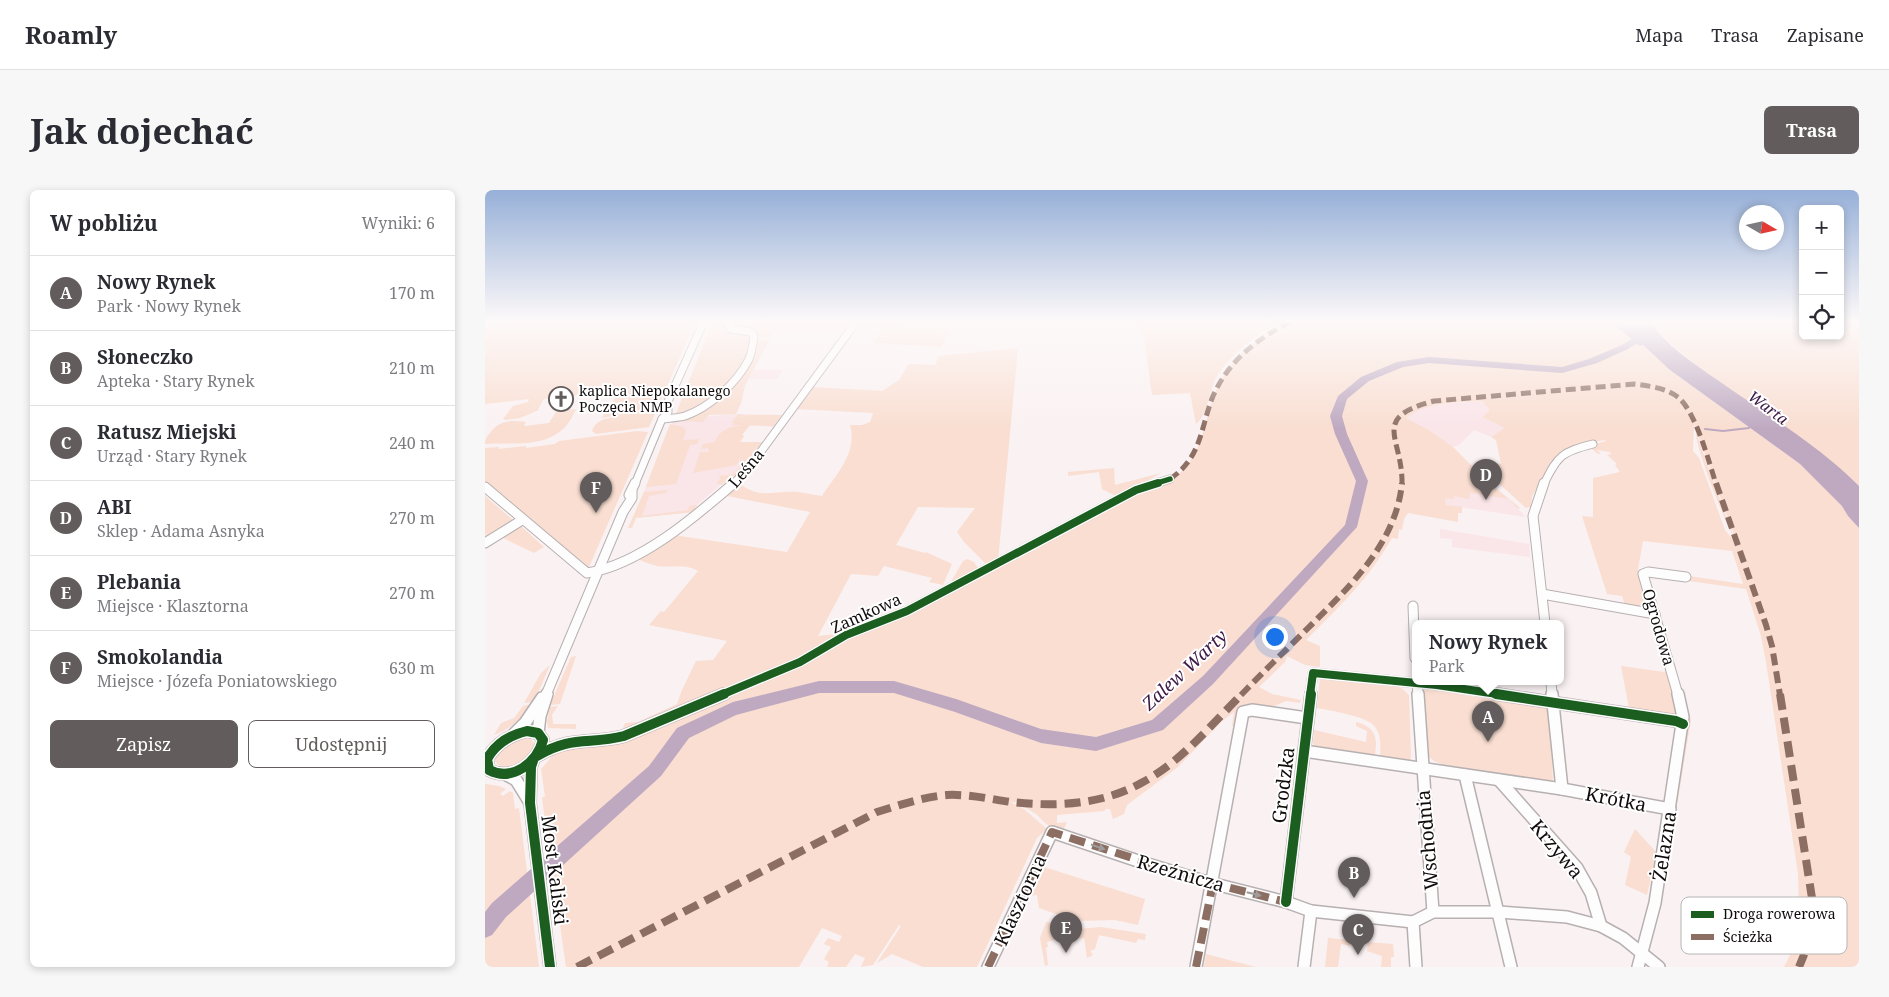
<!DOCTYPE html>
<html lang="pl">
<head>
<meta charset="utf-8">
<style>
	body { margin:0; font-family:"Noto Serif",serif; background:#f7f7f7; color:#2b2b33 }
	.controls { position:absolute; right:15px; top:15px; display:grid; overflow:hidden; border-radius:8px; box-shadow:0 2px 8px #0003 }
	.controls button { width:45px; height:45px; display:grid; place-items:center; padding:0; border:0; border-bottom:1px solid #e1e1e2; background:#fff; color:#2b2b33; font:25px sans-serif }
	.compass { position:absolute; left:1254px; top:15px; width:45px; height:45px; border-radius:50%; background:#fff; box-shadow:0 2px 8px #0003; rotate:99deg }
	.you { position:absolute; left:789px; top:446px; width:18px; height:18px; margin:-12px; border:4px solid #fff; border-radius:50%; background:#1a73e8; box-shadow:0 0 0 8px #1a73e833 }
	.badge { display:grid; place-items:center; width:32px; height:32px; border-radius:50%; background:#635c5c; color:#fff; font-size:16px; font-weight:700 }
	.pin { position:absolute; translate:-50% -41px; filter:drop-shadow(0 1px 2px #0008) }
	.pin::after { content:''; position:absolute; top:26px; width:18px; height:15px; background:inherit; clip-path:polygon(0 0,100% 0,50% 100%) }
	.popup { position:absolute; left:927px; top:430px; width:152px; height:65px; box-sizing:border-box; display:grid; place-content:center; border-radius:8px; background:#fff; filter:drop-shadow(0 1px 4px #0005); font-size:16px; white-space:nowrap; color:#7c7c81 }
	.popup b { font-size:19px; color:#2b2b33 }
	.popup::after { content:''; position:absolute; left:50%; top:100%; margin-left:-10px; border:10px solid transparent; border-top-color:#fff }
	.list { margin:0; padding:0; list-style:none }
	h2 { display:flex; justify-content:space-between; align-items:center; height:65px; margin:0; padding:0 20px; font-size:21px }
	h2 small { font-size:16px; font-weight:400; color:#7c7c81 }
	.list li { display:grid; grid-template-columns:32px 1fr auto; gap:15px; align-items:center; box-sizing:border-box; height:75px; padding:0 20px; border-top:1px solid #e1e1e2 }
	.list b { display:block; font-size:19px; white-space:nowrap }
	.list p { margin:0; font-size:16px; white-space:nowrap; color:#7c7c81 }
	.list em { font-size:16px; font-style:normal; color:#7c7c81 }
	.actions { display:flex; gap:10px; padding:15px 20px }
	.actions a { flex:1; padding:11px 0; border:1px solid #635c5c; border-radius:8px; text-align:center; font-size:18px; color:#635c5c }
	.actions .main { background:#635c5c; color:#fff }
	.icon { flex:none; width:28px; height:28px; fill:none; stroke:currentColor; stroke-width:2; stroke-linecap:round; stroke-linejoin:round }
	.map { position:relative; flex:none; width:1374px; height:777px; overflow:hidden; border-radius:8px }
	header { display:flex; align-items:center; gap:30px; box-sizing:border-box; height:70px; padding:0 25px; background:#fff; border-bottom:1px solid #e1e1e2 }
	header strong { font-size:24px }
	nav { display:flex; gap:28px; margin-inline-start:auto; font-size:18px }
	.intro { display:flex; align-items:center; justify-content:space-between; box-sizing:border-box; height:120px; padding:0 30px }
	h1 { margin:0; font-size:35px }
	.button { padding:12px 22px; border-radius:8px; background:#635c5c; color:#fff; font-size:18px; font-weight:700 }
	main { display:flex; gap:30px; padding:0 30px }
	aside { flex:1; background:#fff; border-radius:8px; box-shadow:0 2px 8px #0003 }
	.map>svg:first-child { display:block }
</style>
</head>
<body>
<header>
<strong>Roamly</strong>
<nav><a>Mapa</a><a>Trasa</a><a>Zapisane</a></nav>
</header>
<div class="intro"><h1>Jak dojechać</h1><a class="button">Trasa</a></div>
<main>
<aside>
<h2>W pobliżu<small>Wyniki: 6</small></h2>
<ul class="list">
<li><span class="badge">A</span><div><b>Nowy Rynek</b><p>Park · Nowy Rynek</p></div><em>170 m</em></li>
<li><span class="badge">B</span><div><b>Słoneczko</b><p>Apteka · Stary Rynek</p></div><em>210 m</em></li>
<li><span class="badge">C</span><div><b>Ratusz Miejski</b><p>Urząd · Stary Rynek</p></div><em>240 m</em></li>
<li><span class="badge">D</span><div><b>ABI</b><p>Sklep · Adama Asnyka</p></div><em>270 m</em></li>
<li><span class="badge">E</span><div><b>Plebania</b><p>Miejsce · Klasztorna</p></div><em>270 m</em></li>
<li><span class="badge">F</span><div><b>Smokolandia</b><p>Miejsce · Józefa Poniatowskiego</p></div><em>630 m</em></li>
</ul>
<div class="actions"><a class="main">Zapisz</a><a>Udostępnij</a></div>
</aside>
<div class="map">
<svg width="1374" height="777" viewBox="0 0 1374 777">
	<rect width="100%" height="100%" fill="#faf1f2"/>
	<!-- built -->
	<g fill="#fae5e9">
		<path d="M269,180H298L292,189H264Z"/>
		<path d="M997,211L1005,220L998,227L1020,238L1006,247L989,240L974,255L968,257L944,240L920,228L932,219L946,215Z"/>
		<path d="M251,224L297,225L288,237L265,235L257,245L259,246L255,252H277L253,284L245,287L212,315L209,322L148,328L189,229Z"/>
		<path d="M959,299L1023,309L1041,327L961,315Z"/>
		<path d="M955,339L1044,354L1045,367L967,357V349L955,348Z"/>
	</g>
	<!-- green -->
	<g fill="#f9ded1" fill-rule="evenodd">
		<path d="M0,131H211L164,237L111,244L107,241C114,222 134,233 145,217L141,212L127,213L135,199L112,203L59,209L53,219L54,220L35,228L20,230L18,229L28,216L43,212L44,209L0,214Z"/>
		<path d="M228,131H366L358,141L289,142L286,147L273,148V150L285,149L260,196L256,213L251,224L224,225L218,232L188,231L219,153L223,151H219Z"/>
		<path d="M655,131H799C775,141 744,165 731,188C724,201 723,225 711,234L705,203L667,205L659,145H655Z"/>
		<path d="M807,131H1124L1155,156L1158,155L1185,180L1315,274L1358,316L1363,326L1374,338V777H1299L1315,746L1313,684L1281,472L1276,446L1261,399L1204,391V386L1258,394L1247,361L1158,351L1153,379L1164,417L1158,418L1140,415L1137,406L1122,404L1097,326L1108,327V288L1135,282L1130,275L1132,274L1122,265L1126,264L1125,262L1112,260L1116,264H1113L1106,258L1107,255L1121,251L1119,250L1082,258L1073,264L1047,306L1046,317L1041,318L990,272L1016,274L1011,250L1006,247L1020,238L997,227L1005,220L997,211C970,213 943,211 921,228L944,240L968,257L1001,290L1035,318L1033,319L1023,309L985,303L984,309L969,306V309L960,308L961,315L977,317V323H973V332L923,323L919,329L917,340L914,339L913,349L907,348C883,390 855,416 821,450L835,456V477L820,475L802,466L800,472L774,497L787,504L816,510L815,513L801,511L787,517L767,514L757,517L750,536H747L749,522L736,532L693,577L642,615L639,624L628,629L625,619H620V621L572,625V633L582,632L579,639C566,642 560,632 551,624C545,620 539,617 533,613H546L525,612L539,619L562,639L552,648L492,777H438L407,764L392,773L416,736L414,735L388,775L376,777L380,768L370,764L361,777H342L344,772L339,769L346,757L339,754L343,748L354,752L357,746L337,738L314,777H81L57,608L60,606L56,579L70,563L82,560L83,557L120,555L141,548L352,452L694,284C698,280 703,275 706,270C720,249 722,220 732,198C746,166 777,145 807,131ZM1209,234L1253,356L1240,340L1214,268L1208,261Z"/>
		<path d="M1169,131H1318V146H1355V131H1374V296C1310,237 1230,198 1168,137L1164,132Z"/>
		<path d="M373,135L420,136L419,138L464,139L457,157L389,153L397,138L372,137Z"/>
		<path d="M533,158L513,371L504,377L479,352L472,342L490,318L433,317L411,355L440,363L441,362L467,374L458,395L444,392L447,388L399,376L393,386L366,384L333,446L351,444L347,449L314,469L140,541L137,540L140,533L153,532L192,514L197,500L211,471L228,470L242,451L164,435L176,421L179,422L213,381C200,373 186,378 172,376C165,374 159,372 152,369L188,345L302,362L325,322L242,306L255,294C277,310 289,300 313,302C321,303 329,305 337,306C351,284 373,263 365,235H377L385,232L388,223L311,219L328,197L397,201L414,190L424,174L450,175L454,166Z"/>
		<path d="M136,214L142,216C140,226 126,226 117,228L123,216Z"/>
		<path d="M89,219L91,220C88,225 85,232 81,236C60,259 27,252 0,254C0,248 2,247 5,243C14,230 27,230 41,232L39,236L64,233L72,220Z"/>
		<path d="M253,224L260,225L257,227H259L262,225H297L289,236L247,235L249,233H246Z"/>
		<path d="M185,234L198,237L201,241L198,250L214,249L212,254L205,255L191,294L161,297L160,299Z"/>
		<path d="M265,235L257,245L259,246L255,252H277L253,284L245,287L237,295L231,293L235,290L234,286L249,284L255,277V267L252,275L208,283L215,262H224L223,258L216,259L218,254L230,252C235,238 249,235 265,235Z"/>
		<path d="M152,241L163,242L104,377H100L0,293V258L14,257L13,259L41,256V258L70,254L74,251Z"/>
		<path d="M1211,242L1214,251L1249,348C1241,335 1209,254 1211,242Z"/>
		<path d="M629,278L630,295L676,283L633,307L617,299L614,282L583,286V282Z"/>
		<path d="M183,300L181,303L164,306L157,326L203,320L204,316L212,315L209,322L151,328L147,338H143L159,302Z"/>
		<path d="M0,306L28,330L0,349Z"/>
		<path d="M35,336L37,337L59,357L49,363L16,347Z"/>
		<path d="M482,369L489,372L493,378L491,383L463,397L478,371Z"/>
		<path d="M1162,384L1206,530L1186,651L1185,646L1200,549Z"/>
		<path d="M91,466L75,514L65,515L86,467Z"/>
		<path d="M65,475L49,512L39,513L56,483Z"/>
		<path d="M1136,476L1179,482L1180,481L1183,483L1193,526L1149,521L1144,518Z"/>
		<path d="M835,488L914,496L924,505L926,567L925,570L895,566C896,555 896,540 886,533C877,526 844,520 832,518Z"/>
		<path d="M942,499L1061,518L1064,522L1068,591L959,575L949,571L942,565L937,503L938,500Z"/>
		<path d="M47,514C38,528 25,539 9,545L16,533L29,528L38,516Z"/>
		<path d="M73,516L67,525L68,534H91V539L63,538L62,531L65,517Z"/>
		<path d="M871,532C890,537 893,547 890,565L830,556L828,554L829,540L881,552L882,541L871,536Z"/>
		<path d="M36,548L46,549L50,556C45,570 25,583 12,574L10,571C13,557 25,552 36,548Z"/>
		<path d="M0,594L14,596L21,599L15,604L18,606L25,601L28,603L30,619L34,618L54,777H0Z"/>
		<path d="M1150,639L1172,663L1162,705L1140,695L1146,667L1139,662Z"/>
		<path d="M556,676L660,709L653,735L630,730L590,731L554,718L552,705L542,706Z"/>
		<path d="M561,732L573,734V743L569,750L562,752L563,757H561L563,775L560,776L555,748Z"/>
		<path d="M616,737L661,744L660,750L653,749L651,753L614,745L610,759L605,761L608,765L602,768L599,748L593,749L592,739Z"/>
		<path d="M841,746L844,748L863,750L866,748L865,756L856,754L853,777H840L843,748Z"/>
		<path d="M883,752L908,754L909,767H906V777H896L897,766L882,761Z"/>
		<path d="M721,764L771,777H719Z"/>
	</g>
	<!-- water -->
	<path fill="#bea9c1" d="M1124,131H1169L1165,132C1181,155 1208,173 1231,189C1279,223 1332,254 1374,296V338L1363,326L1357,316L1315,274L1185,180L1158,155L1155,156Z"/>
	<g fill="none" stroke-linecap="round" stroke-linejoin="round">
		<!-- stream -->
		<path stroke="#bea9c1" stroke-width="2" d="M1220,239L1238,241L1264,238"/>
		<!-- river -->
		<path fill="#bea9c1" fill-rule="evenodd" d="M1162,140L1165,141V145L1143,159L1112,173L1077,183L944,173L918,177L884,191L862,209L857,226L862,244L883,291L872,337L728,494L678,540L611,561L556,553L470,522L409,503H334L251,525L204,548L176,586L21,727L7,745L0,748V722L7,713L164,576L192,538L248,512L334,491H409L471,509L556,539L611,547L667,530L718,486L860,335L871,291L850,244L845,226L853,206L876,187L912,172L944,167L1077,177L1104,169L1137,155Z"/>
		<defs>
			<g id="minor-far2">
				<path d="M180,218L219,131"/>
				<path d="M177,229C185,228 193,228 200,226C225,217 252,193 264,169C267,162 268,154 269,146L266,142L246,139L241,131"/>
				<path d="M150,294L177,229L183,222V215"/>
				<path d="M248,294L263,279L372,131"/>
				<path d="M669,294L685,289"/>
				<path d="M1059,294C1073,265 1077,262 1108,254"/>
			</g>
			<g id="minor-far1">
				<path d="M1059,293L1048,326L1060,433"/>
				<path d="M0,297L102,383C154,375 210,327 249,293"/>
				<path d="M144,305L150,293"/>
				<path d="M0,353L37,330"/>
				<path d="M1057,404L1170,424"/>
				<path d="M928,416L930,468"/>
				<path d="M932,491L933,505"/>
				<path d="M1066,491L1067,505"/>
				<path d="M61,505L138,322L147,308V301"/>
				<path d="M236,505L315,472L361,445L422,421L651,300L673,293"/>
				<path d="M825,505L828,483L952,495L1019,505"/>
				<path d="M1193,505L1158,384L1163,382L1201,387"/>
			</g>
			<g id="minor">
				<path d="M933,504L948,722"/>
				<path d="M1011,504L1191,531L1198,534"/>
				<path d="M1067,504L1077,599"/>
				<path d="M42,541L53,543L58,550C52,573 27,592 4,580L2,569C11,553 25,545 42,541Z"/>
				<path d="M53,543L55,526L62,504"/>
				<path d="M29,544L40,533L57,508"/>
				<path d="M819,561L1077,599L1185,619"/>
				<path d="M52,566C87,545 104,555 139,546L239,504"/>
				<path d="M48,571L46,577L45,613L65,777"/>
				<path d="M20,584L31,590L44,611"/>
				<path d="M980,585L1026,777"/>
				<path d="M1014,590L1092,678L1106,703L1116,736"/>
				<path d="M801,712L826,504"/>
				<path d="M928,732L948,722H1014L1082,727L1116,736L1138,748L1174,777"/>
				<path d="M928,732L931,777"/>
				<path d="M503,777L567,642L656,672L722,692L801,712L826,721L928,732"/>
				<path d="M711,777L758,522L767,520L822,528"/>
				<path d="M819,777L826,721"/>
				<path d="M1153,777L1170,713L1198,527L1193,504"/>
			</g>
		</defs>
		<!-- minor-far2 casing -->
		<use href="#minor-far2" stroke="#b7b0b1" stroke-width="9"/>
		<!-- minor-far1 casing -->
		<use href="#minor-far1" stroke="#b7b0b1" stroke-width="11"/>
		<!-- minor casing -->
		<use href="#minor" stroke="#b7b0b1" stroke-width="14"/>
		<!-- minor-far2 -->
		<use href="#minor-far2" stroke="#fefdfd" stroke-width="7"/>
		<!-- minor-far1 -->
		<use href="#minor-far1" stroke="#fefdfd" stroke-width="9"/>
		<!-- minor -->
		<use href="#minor" stroke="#fefdfd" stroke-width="11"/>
		<!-- quiet-far2 -->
		<g stroke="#8d6e63" stroke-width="5" stroke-dasharray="10 5" stroke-linecap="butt">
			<path d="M685,289C717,267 715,239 728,206C744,170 773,148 807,131"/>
			<path d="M917,294C918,247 884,228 949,211L1149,194C1164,196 1182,198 1194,208C1211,223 1224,272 1231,294"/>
		</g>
		<!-- quiet-far1 -->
		<g stroke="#8d6e63" stroke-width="6" stroke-dasharray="12 6" stroke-linecap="butt">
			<path d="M1231,293L1281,435L1287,456L1295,505"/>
			<path d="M756,505C777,483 799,462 821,440C862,399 911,355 917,293"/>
		</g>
		<!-- quiet -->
		<g stroke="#8d6e63" stroke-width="8" stroke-dasharray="16 8" stroke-linecap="butt">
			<path d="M1295,504L1329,721L1325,750L1314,777"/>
			<path d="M92,777L392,622C415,615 438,607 462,605C483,604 505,609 526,612C571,617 618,615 658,592C697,571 726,535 757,504"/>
			<path d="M503,777L567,642L722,692L801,712"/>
			<path d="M711,777L728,693"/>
		</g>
		<defs>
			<path id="cycleway-far2" d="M669,294L685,289"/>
			<g id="cycleway-far1">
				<path d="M236,505L315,472L361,445L422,421L651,300L673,293"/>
				<path d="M825,505L828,483L952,495L1019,505"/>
			</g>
			<g id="cycleway">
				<path d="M1011,504L1191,531L1198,534"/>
				<path d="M42,541L53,543L58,550C52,573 27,592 4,580L2,569C11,553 25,545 42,541Z"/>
				<path d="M52,566C87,545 104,555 139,546L239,504"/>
				<path d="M48,571L46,577L45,613L65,777"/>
				<path d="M801,712L826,504"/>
			</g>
		</defs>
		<!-- cycleway-far2 casing -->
		<use href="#cycleway-far2" stroke="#fff" stroke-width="8"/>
		<!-- cycleway-far1 casing -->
		<use href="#cycleway-far1" stroke="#fff" stroke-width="11"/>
		<!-- cycleway casing -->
		<use href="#cycleway" stroke="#fff" stroke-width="13"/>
		<!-- cycleway-far2 -->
		<use href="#cycleway-far2" stroke="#1b5e20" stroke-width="5.5"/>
		<!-- cycleway-far1 -->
		<use href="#cycleway-far1" stroke="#1b5e20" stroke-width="8"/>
		<!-- cycleway -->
		<use href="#cycleway" stroke="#1b5e20" stroke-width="10"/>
	</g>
	<!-- one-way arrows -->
	<defs><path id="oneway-solid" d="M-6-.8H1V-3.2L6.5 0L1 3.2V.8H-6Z" transform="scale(1.25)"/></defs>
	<g fill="#9f9c9d">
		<use href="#oneway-solid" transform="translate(613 657) rotate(19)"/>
		<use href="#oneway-solid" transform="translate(769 704) rotate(14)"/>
	</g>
	<!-- sky -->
	<linearGradient id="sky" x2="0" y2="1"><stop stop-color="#97b0d8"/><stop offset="0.55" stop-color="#fdf9f9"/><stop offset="1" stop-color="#fdf9f9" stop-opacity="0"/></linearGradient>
	<rect width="1374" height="239" fill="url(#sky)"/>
	<!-- icons -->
	<defs>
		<symbol id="church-ring" viewBox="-11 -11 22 22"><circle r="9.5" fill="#fff" stroke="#635c5c" stroke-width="1.5"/><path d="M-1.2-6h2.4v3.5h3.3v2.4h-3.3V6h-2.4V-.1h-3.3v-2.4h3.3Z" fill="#635c5c"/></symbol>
	</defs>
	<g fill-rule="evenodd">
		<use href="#church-ring" x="62" y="195" width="28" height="28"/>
	</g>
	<g text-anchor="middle" stroke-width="4" stroke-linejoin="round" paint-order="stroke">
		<!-- far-poi labels -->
		<g font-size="14" fill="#110b0c" stroke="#fff" text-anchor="start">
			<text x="94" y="206">kaplica Niepokalanego<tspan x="94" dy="16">Poczęcia NMP</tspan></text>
		</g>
		<!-- far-water labels -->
		<g font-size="15" font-style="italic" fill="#3d1946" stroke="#fff">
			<text transform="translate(1283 218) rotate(37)" y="5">Warta</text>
		</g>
		<!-- street labels -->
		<g font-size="16" fill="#110b0c" stroke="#fff">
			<text transform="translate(261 278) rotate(-50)" y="6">Leśna</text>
			<text transform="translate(381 423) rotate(-24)" y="6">Zamkowa</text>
			<text transform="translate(1174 437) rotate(74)" y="6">Ogrodowa</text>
		</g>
		<!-- water labels -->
		<g font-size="18" font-style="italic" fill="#3d1946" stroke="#fff">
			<text transform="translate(700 480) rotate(-43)" y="6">Zalew Warty</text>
		</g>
		<!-- near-street labels -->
		<g font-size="19" fill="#110b0c" stroke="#fff">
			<text transform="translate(798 595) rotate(-83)" y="7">Grodzka</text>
			<text transform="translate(1131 609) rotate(11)" y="7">Krótka</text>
			<text transform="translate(942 650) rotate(-95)" y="7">Wschodnia</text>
			<text transform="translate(1179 656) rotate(-81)" y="7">Żelazna</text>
			<text transform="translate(1072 659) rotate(50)" y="7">Krzywa</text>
			<text transform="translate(70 680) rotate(83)" y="7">Most Kaliski</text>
			<text transform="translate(696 683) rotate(16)" y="7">Rzeźnicza</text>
			<text transform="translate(535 710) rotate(-65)" y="7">Klasztorna</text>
		</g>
	</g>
	<!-- legend -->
	<rect x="1196" y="707" width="166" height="57" rx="8" fill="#fff" stroke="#b8b6b6" stroke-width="1"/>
	<rect x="1206" y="721" width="23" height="7" fill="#1b5e20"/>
	<rect x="1206" y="744" width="23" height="6" fill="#8d6e63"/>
	<g font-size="14" fill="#110b0c">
		<text x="1238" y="729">Droga rowerowa</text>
		<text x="1238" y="752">Ścieżka</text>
	</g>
</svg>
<div class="controls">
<button>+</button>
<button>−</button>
<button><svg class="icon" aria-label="locate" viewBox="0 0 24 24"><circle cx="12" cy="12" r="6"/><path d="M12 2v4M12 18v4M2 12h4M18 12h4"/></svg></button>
</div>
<svg class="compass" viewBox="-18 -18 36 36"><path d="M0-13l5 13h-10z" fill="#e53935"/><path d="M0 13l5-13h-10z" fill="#7c7c81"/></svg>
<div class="you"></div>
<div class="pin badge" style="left:1003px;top:552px">A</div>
<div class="popup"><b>Nowy Rynek</b>Park</div>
<div class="pin badge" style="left:869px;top:708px">B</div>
<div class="pin badge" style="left:873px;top:765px">C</div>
<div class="pin badge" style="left:1001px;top:310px">D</div>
<div class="pin badge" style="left:581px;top:763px">E</div>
<div class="pin badge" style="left:111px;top:323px">F</div>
</div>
</main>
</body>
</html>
